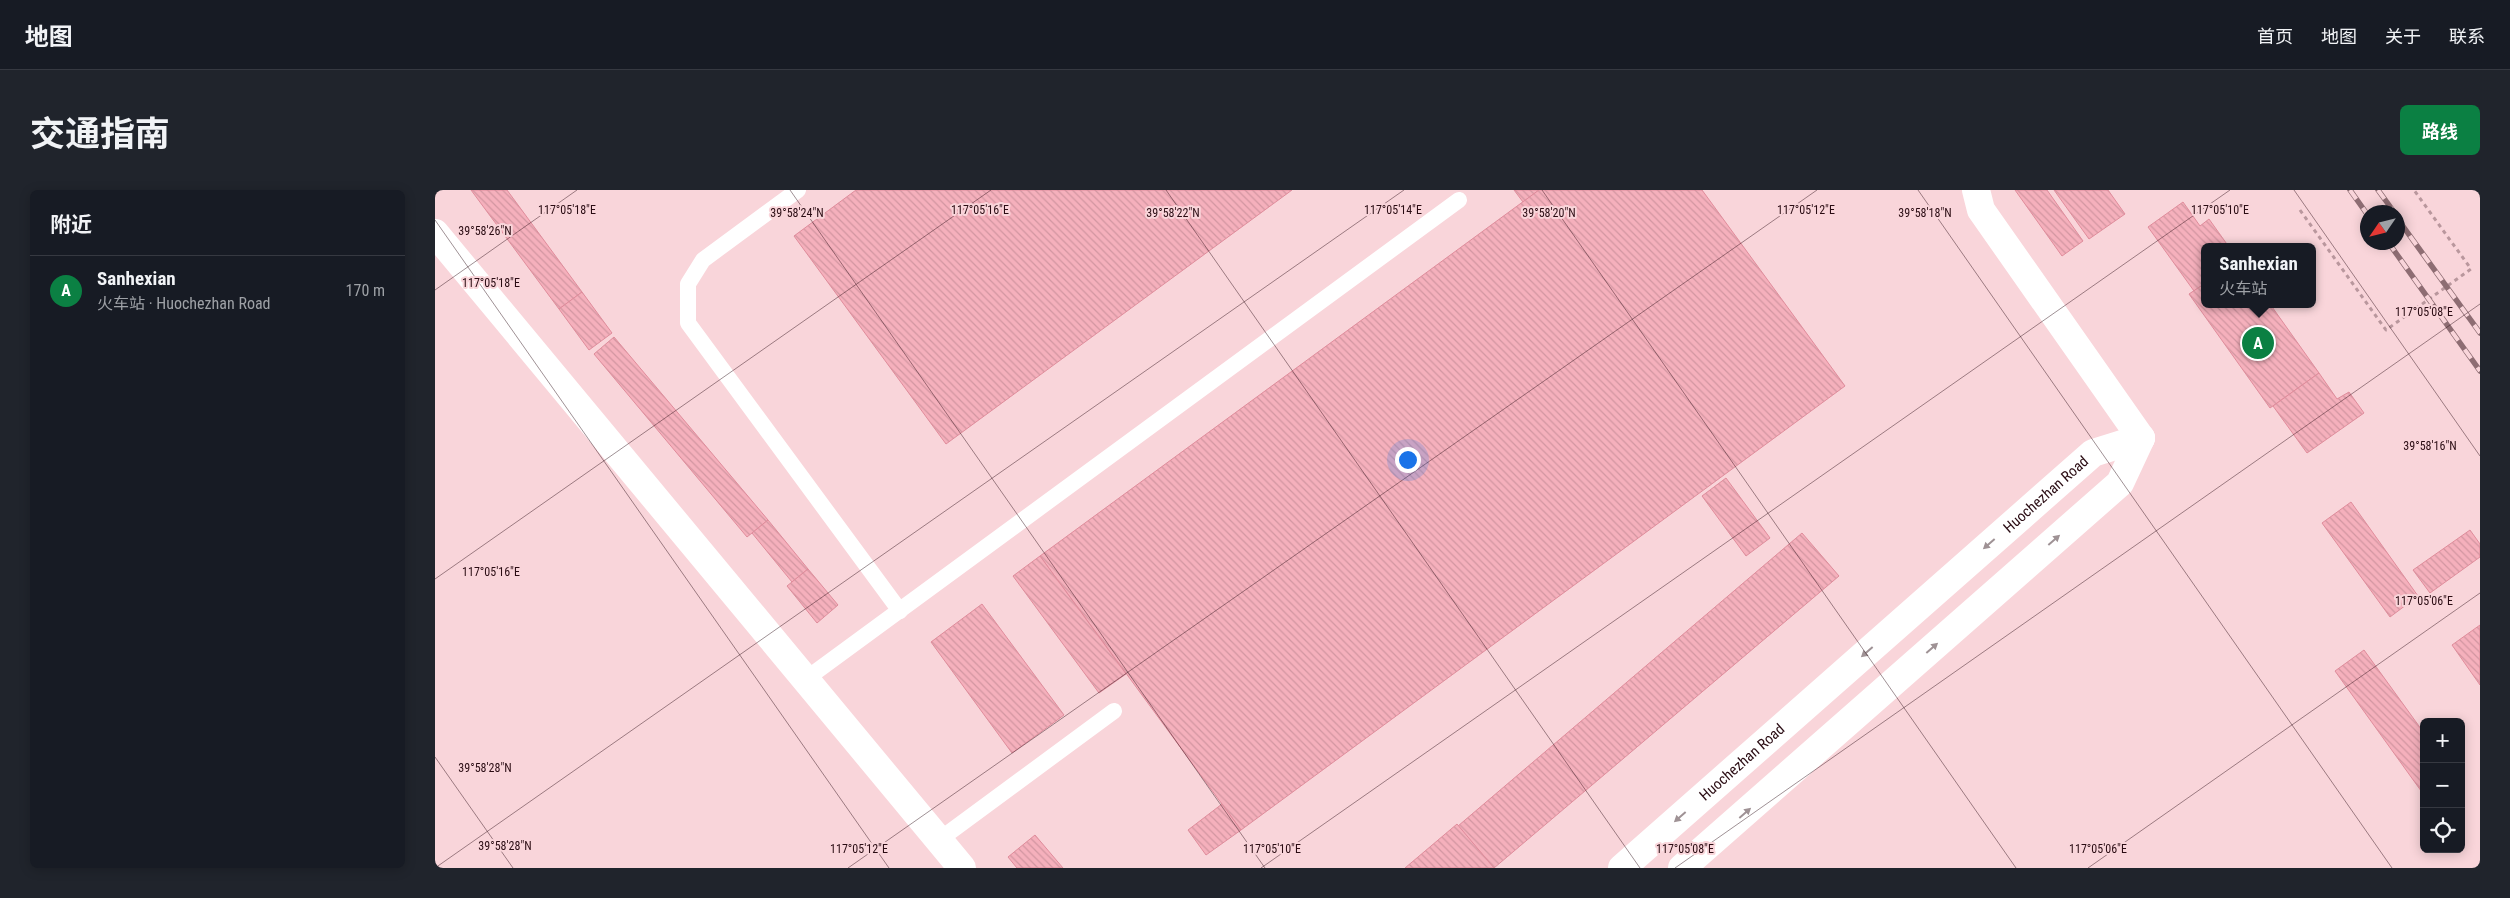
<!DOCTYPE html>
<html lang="zh">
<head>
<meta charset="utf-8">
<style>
	body { margin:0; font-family:"Roboto Condensed","Noto Sans SC",sans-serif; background:#20242c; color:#f1f3f6 }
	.controls { position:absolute; right:15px; bottom:15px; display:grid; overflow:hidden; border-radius:8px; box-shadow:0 2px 12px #0003 }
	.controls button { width:45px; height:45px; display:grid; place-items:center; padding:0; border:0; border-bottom:1px solid #363941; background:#171b24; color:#f1f3f6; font:25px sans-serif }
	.compass { position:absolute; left:1925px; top:15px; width:45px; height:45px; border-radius:50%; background:#171b24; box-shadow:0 2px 12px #0003; rotate:235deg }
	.you { position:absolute; left:972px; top:269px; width:18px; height:18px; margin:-12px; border:4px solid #fff; border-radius:50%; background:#1a73e8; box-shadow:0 0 0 8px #1a73e833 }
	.badge { display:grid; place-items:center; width:32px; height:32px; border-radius:50%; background:#0b8043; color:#fff; font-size:16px; font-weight:700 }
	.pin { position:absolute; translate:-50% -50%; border:2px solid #fff; box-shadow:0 1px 5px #0006 }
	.popup { position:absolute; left:1766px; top:53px; width:115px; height:65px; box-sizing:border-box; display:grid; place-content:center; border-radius:8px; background:#171b24; filter:drop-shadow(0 1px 4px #0005); font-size:16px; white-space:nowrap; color:#9ea1a6 }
	.popup b { font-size:19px; color:#f1f3f6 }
	.popup::after { content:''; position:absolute; left:50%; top:100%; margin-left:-10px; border:10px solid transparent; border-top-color:#171b24 }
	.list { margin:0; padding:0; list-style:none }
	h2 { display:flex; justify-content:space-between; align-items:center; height:65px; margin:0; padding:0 20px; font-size:21px }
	h2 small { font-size:16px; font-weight:400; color:#9ea1a6 }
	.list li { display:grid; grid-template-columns:32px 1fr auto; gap:15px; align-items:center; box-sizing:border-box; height:70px; padding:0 20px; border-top:1px solid #363941 }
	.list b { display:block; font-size:19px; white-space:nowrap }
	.list p { margin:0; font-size:16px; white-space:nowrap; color:#9ea1a6 }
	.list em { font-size:16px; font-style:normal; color:#9ea1a6 }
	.icon { flex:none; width:28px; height:28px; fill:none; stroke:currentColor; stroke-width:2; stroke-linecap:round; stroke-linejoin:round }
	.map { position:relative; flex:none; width:2045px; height:678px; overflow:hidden; border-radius:8px }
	header { display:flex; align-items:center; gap:30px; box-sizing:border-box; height:70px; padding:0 25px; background:#171b24; border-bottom:1px solid #363941 }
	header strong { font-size:24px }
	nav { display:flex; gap:28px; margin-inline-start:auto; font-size:18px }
	.intro { display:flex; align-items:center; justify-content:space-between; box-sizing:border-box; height:120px; padding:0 30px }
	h1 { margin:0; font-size:35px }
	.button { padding:12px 22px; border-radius:8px; background:#0b8043; color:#fff; font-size:18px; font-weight:700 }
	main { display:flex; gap:30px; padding:0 30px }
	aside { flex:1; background:#171b24; border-radius:8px; box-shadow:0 2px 12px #0003 }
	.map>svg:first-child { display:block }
</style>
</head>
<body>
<header>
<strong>地图</strong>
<nav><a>首页</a><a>地图</a><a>关于</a><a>联系</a></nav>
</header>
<div class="intro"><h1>交通指南</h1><a class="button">路线</a></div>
<main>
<aside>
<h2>附近<small></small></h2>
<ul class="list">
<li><span class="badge">A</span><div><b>Sanhexian</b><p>火车站 · Huochezhan Road</p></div><em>170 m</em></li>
</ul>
</aside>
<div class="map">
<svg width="2045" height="678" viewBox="0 0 2045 678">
	<defs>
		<pattern id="building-back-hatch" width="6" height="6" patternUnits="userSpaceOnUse" patternTransform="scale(1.25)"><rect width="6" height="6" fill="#f5b0bc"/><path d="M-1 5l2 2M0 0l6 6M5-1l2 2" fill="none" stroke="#d296a1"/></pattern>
	</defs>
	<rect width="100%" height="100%" fill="#f9d5da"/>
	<!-- building -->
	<g fill="url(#building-back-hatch)" stroke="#df8c9b">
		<path d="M36,0H72L147,102L124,119Z"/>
		<path d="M421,0H857L511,254L359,46Z"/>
		<path d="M1079,0H1104L1088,12Z"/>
		<path d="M1104,0H1267L1410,196L806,640L605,366Z"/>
		<path d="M1580,0H1612L1648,51L1627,66Z"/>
		<path d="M1619,0H1673L1690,24L1654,49Z"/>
		<path d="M1748,12L1765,36L1774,29L1794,57H1769V94L1759,101L1713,37Z"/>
		<path d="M1769,94V114H1835L1884,183L1835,218L1754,104Z"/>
		<path d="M147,102L177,143L154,160L124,119Z"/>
		<path d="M179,147L333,330L312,347L159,164Z"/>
		<path d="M1884,183L1902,209L1914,202L1929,223L1872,263L1838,216Z"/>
		<path d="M1291,288L1335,348L1311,366L1267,306Z"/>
		<path d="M1916,312L1983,406L1955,427L1887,333Z"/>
		<path d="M333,330L373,379L357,392L317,343Z"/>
		<path d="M2035,340L2045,354V367L1995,403L1978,380Z"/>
		<path d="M1367,343L1404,386L1059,678L1023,636Z"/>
		<path d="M605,366L691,484L664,503L578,386Z"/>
		<path d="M373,379L403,415L382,433L352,396Z"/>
		<path d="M547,414L629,525L577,563L496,452Z"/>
		<path d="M2045,435V495L2017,455Z"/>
		<path d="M1929,460L1989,543V605L1900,481Z"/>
		<path d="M787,614L806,640L771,665L753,640Z"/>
		<path d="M1022,634L1059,678H970Z"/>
		<path d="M600,645L628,678H582L573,667Z"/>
	</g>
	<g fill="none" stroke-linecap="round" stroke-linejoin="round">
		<!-- path -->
		<path stroke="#b9979d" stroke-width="3" stroke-dasharray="4 4" stroke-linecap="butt" d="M1865,20L1951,140L2036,79L1979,0"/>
		<!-- service -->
		<g stroke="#fff" stroke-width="16">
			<path d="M363,0L268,70L253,94V133L465,421"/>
			<path d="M371,489L1024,10"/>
			<path d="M504,650L679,521"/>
		</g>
		<!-- minor -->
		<g stroke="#fff" stroke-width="28">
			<path d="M1541,0L1546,20L1706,248"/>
			<path d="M0,43L527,678"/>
		</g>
		<!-- tertiary -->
		<g stroke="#fff" stroke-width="28">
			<path id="s1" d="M1187,678L1658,263L1706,248"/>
			<path d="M1247,678L1685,293L1706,248"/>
		</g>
		<defs>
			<g id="rail">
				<path d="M1915,0L1932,24"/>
				<path d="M1943,0L1959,22"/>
				<path d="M1962,28L2045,143"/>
				<path d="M1953,52L2045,181"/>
			</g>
		</defs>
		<!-- rail casing -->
		<use href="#rail" stroke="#8e6d73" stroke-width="5.5"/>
		<!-- rail -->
		<use href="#rail" stroke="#f9d5da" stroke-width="4" stroke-dasharray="11" stroke-linecap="butt"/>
	</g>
	<!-- one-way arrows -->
	<defs><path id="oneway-solid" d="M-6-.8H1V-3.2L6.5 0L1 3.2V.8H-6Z" transform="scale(1.25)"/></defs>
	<g fill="#9f9295">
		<use href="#oneway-solid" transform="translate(1619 350) rotate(-41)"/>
		<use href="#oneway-solid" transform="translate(1554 354) rotate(139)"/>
		<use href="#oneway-solid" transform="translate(1497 458) rotate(-41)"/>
		<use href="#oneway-solid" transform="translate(1432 462) rotate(139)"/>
		<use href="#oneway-solid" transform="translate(1310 623) rotate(-41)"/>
		<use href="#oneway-solid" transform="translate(1245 627) rotate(139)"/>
	</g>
	<!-- ticks -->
	<path fill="none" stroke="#2a0c13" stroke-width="1" stroke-opacity="0.45" d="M355,0L830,678M731,0L1205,678M1107,0L1581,678M1483,0L1957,678M1859,0L2045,266M0,30L454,678M0,100L142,0M0,389L556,0M0,567L78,678M0,678L969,0M413,678L1382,0M826,678L1795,0M1240,678L2045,114M1653,678L2045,403"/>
	<g text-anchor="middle" stroke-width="4" stroke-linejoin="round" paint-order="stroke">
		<!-- street labels -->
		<g font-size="15" fill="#2a0c13" stroke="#f9d5da">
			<text dy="5" stroke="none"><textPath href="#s1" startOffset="565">Huochezhan Road</textPath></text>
			<text dy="5" stroke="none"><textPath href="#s1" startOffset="160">Huochezhan Road</textPath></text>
		</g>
	</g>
	<g font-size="12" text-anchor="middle" fill="#2a0c13" stroke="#f9d5da" stroke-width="4" stroke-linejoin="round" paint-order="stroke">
		<text x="132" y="24">117°05'18"E</text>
		<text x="545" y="24">117°05'16"E</text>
		<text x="958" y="24">117°05'14"E</text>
		<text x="1371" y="24">117°05'12"E</text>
		<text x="1785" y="24">117°05'10"E</text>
		<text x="362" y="27">39°58'24"N</text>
		<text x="738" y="27">39°58'22"N</text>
		<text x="1114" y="27">39°58'20"N</text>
		<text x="1490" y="27">39°58'18"N</text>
		<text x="50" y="45">39°58'26"N</text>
		<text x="56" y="97">117°05'18"E</text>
		<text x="1989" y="126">117°05'08"E</text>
		<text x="1995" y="260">39°58'16"N</text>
		<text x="56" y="386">117°05'16"E</text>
		<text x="1989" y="415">117°05'06"E</text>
		<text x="50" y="582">39°58'28"N</text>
		<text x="70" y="660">39°58'28"N</text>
		<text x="424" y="663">117°05'12"E</text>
		<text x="837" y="663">117°05'10"E</text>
		<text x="1250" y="663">117°05'08"E</text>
		<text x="1663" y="663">117°05'06"E</text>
	</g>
</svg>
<div class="controls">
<button>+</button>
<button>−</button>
<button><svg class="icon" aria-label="locate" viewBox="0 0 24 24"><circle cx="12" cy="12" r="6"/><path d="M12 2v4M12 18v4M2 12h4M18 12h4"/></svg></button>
</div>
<svg class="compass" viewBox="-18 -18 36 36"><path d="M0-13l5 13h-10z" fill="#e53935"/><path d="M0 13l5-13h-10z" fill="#9ea1a6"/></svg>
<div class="you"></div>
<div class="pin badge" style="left:1823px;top:153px">A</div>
<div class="popup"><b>Sanhexian</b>火车站</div>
</div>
</main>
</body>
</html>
